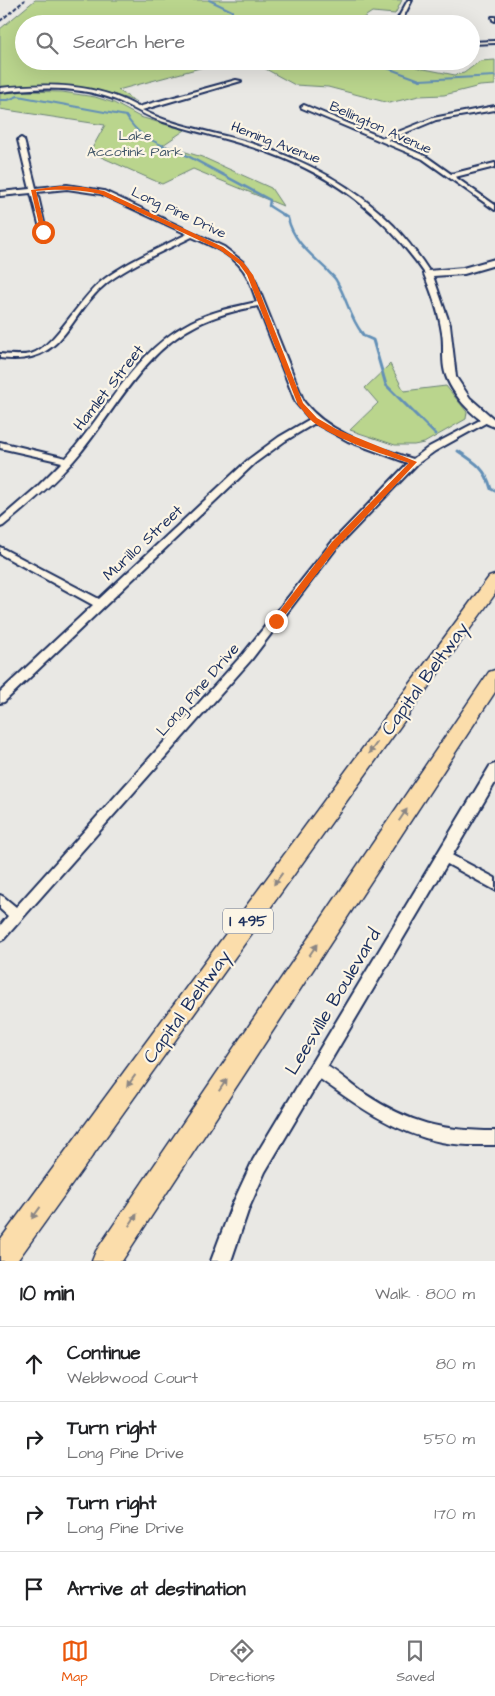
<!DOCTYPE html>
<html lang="en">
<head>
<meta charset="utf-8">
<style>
	body { margin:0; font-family:"Architects Daughter",sans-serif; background:#f6f6f6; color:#202124 }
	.stop { position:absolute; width:15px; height:15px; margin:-11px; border:4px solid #ea580c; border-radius:50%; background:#fff }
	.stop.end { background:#ea580c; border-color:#fff; box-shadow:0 1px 5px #0008 }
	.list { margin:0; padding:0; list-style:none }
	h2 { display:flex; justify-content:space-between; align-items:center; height:65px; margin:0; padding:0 20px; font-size:21px }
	h2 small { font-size:16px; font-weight:400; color:#757577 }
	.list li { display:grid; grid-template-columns:32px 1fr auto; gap:15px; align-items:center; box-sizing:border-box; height:75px; padding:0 20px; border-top:1px solid #e0e0e0 }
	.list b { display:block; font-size:19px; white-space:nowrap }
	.list p { margin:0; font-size:16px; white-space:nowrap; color:#757577 }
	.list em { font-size:16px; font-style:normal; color:#757577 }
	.icon { flex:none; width:28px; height:28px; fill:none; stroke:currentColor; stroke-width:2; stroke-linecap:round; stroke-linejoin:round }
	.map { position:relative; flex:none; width:495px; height:1261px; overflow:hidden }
	.search { position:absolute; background:#fff; box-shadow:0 5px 20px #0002; left:15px; right:15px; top:15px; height:55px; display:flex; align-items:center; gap:12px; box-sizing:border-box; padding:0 18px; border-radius:28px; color:#757577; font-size:19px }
	.sheet { height:365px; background:#fff }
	nav { display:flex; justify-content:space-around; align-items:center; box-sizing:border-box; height:70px; border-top:1px solid #e0e0e0; background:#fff; font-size:14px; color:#757577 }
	nav a { display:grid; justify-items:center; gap:2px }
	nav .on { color:#ea580c }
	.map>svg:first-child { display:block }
</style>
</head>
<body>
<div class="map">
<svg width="495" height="1261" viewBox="0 0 495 1261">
	<rect width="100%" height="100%" fill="#e9e8e4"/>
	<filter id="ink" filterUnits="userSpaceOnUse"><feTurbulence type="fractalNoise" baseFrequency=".02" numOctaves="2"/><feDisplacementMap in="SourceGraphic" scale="10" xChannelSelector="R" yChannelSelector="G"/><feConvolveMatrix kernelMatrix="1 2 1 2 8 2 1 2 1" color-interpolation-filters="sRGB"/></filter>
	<g filter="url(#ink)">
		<!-- green -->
		<g fill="#bad58d" stroke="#6a8276">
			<path d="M35,0H402L395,14L372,12L354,24H24V61H226L118,90L136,102C92,85 47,82 0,87V29Z"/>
			<path d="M495,60V85L480,86L444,95L419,96L389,103L328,87L295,85L251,61H399L419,68L455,75L464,73L480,61Z"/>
			<path d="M24,91L62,92L95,97L114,103L140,117L185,130L163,145L202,157L271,188L283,206L193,169L162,184L90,152L105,125L0,109V93Z"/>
			<path d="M390,364L404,391L446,386L467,412L466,419L424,443L414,445H395L350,430L378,403L365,388Z"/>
		</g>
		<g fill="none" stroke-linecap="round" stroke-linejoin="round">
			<!-- stream-far2 -->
			<g stroke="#6390b7" stroke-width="2">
				<path d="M209,0L232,11V17L264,24"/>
				<path d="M368,61L420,80L495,76"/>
				<path d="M0,100H8L18,96L126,116C137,134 148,139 166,147"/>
			</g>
			<!-- stream-far1 -->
			<path stroke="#6390b7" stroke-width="2.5" d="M163,146L186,155L270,200L269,206L288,218C293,241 311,254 327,270C330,274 335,277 337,282C347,299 350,318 362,333"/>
			<!-- stream -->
			<g stroke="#6390b7" stroke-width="3">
				<path d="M361,332L364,336L373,340L386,385L435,434"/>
				<path d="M458,451C475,462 486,469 491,489L495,491"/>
			</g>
			<defs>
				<g id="minor">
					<path d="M408,0H412L400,24H395Z"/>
					<path d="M492,17H495V21L493,20Z"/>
					<path d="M495,41V43L471,44V42Z"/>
					<path d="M236,80L241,81L142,110C171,125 208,131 240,140C297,156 352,183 394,226C408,241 420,257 431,274L430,275H426C385,216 338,178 270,153C236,141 200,133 164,122C146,117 133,107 116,100C79,86 39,87 0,92V88C47,83 96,83 138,107Z"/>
					<path d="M304,105L383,138L433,118L495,106V110L436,120L388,140L427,157L451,174L495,163V167L455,177L495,205V210L423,159L302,108L301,107Z"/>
					<path d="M21,138L24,140L36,188L67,185L104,191L224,247L243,262L253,275L304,402C330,435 374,446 413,459L429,447L484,418H490L491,420L435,451L417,464L338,546L251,660L4,939L0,941V926L8,916L0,909V895L4,897L16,907L243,654L332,542L408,463L348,441L315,423L285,441L255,463L4,702L0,703V692L93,605L0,554V547L99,599L249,459L279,437L310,419L296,403L258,306C237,310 216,315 197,325C144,351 116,409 80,453C58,480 30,504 3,526L0,527V519L37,487L62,462L0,448V442L66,458C107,412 135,350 191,322C212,311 235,307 257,302C254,293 251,284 247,276C236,255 212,246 192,237C164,251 134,263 108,282C66,315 66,367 0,358V354C10,355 21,356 31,354C56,346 79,298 103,280C128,261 158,249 187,234L101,194L67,189L37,192L46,231L41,232L31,193L0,196V192L30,189L18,140Z"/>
					<path d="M444,851L495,878V890L440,860L438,856L440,852Z"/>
					<path d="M317,1061C334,1068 349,1083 365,1094C409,1123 442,1131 495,1131V1145C477,1145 459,1146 441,1142C392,1132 352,1102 312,1073L310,1068L312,1063Z"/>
				</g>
				<g id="tertiary">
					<path d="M495,259V265L464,274L433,276L450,325L456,377L470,398L495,420V427C474,421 447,389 444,368C442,356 444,344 442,333C439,312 432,293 424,274L428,271L463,268Z"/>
					<path d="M495,764V783L265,1172L249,1208L231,1261H211L232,1205L253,1160L490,766Z"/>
				</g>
				<g id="motorway">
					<path d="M495,575V594L17,1261H0V1240L489,577Z"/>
					<path d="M495,670V692L122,1261H92L96,1251L489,672Z"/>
				</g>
			</defs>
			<!-- minor casing -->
			<use href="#minor" stroke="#1b2f5e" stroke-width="4"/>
			<!-- tertiary casing -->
			<use href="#tertiary" stroke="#1b2f5e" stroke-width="4"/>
			<!-- motorway casing -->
			<use href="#motorway" stroke="#1b2f5e" stroke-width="3"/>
			<!-- minor -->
			<use href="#minor" fill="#fcf5e5" fill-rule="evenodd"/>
			<!-- tertiary -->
			<use href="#tertiary" fill="#fcf5e5" fill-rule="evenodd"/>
			<!-- motorway -->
			<use href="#motorway" fill="#fbddab" fill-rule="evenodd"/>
			<!-- rail -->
			<path stroke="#1b2f5e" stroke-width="2" stroke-dasharray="4 2" stroke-linecap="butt" d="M0,21L25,0"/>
		</g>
		<!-- one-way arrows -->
		<defs><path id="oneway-solid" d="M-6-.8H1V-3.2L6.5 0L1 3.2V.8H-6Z" transform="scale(1.25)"/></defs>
		<g fill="#8b8684">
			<use href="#oneway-solid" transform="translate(373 748) rotate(126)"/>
			<use href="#oneway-solid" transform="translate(403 815) rotate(-56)"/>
			<use href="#oneway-solid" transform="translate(278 879) rotate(126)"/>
			<use href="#oneway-solid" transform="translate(313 950) rotate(-56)"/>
			<use href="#oneway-solid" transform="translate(131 1081) rotate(126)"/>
			<use href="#oneway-solid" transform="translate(223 1085) rotate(-56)"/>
			<use href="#oneway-solid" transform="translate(36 1213) rotate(126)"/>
			<use href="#oneway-solid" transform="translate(133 1220) rotate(-56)"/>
		</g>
	</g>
	<!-- route -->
	<path fill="#ea580c" d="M60,186L83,187L104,191L223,247L243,262L253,275L303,403L317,418L336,429L417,462L338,546L279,623L276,624L272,621L332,542L409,463C378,452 341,442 313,422C307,417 303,410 298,405L247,275L239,264L220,250L100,194C78,189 58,189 36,191L46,232L41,233L31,190Z"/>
	<g text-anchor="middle" stroke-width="4.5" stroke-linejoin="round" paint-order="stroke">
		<!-- far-street labels -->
		<g font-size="14" fill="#1b2f5e" stroke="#fcf5e5">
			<text transform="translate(381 127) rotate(24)" y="5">Bellington Avenue</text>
			<text transform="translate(276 142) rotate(21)" y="5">Heming Avenue</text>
			<text transform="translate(179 212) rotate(25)" y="5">Long Pine Drive</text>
		</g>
		<!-- far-park labels -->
		<g font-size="14" fill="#43586a" stroke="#fcf5e5">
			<text x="135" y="140">Lake<tspan x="135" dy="16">Accotink Park</tspan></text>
		</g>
		<!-- shield labels -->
		<rect fill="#fcf5e5" stroke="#5e6a86" stroke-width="1" x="223" y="908.5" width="50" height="25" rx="4"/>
		<g font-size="15" font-weight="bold" fill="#1b2f5e">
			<text x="248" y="926">I 495</text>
		</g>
		<!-- street labels -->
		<g font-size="16" fill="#1b2f5e" stroke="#fcf5e5">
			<text transform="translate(108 387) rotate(-52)" y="6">Hamlet Street</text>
			<text transform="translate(142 542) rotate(-43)" y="6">Murillo Street</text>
			<text transform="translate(197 689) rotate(-49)" y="6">Long Pine Drive</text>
		</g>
		<!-- near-street labels -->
		<g font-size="19" fill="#1b2f5e" stroke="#fcf5e5">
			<text transform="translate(424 678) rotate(-54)" y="7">Capital Beltway</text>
			<text transform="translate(332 1001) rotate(-59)" y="7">Leesville Boulevard</text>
			<text transform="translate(186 1006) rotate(-54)" y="7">Capital Beltway</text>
		</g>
	</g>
</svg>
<div class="stop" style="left:43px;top:232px"></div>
<div class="stop end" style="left:276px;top:621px"></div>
<div class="search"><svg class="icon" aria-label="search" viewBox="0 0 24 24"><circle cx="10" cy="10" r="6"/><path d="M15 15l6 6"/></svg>Search here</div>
</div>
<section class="sheet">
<h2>10 min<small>Walk · 800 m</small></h2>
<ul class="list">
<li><svg class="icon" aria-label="ahead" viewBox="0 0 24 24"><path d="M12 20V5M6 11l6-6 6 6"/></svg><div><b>Continue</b><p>Webbwood Court</p></div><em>80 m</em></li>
<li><svg class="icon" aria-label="right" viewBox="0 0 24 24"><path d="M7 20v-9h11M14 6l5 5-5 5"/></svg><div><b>Turn right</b><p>Long Pine Drive</p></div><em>550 m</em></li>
<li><svg class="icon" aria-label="right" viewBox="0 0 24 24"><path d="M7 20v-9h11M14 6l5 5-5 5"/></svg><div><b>Turn right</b><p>Long Pine Drive</p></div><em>170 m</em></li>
<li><svg class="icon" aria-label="arrive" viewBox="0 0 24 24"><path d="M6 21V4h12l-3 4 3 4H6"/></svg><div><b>Arrive at destination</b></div></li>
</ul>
</section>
<nav>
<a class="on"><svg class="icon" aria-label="map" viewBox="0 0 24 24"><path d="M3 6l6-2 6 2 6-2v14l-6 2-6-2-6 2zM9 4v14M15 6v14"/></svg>Map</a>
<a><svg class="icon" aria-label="directions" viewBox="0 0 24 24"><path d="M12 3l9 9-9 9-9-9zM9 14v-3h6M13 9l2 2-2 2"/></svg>Directions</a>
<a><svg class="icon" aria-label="saved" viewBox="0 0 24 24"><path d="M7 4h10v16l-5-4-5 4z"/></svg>Saved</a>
</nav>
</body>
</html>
